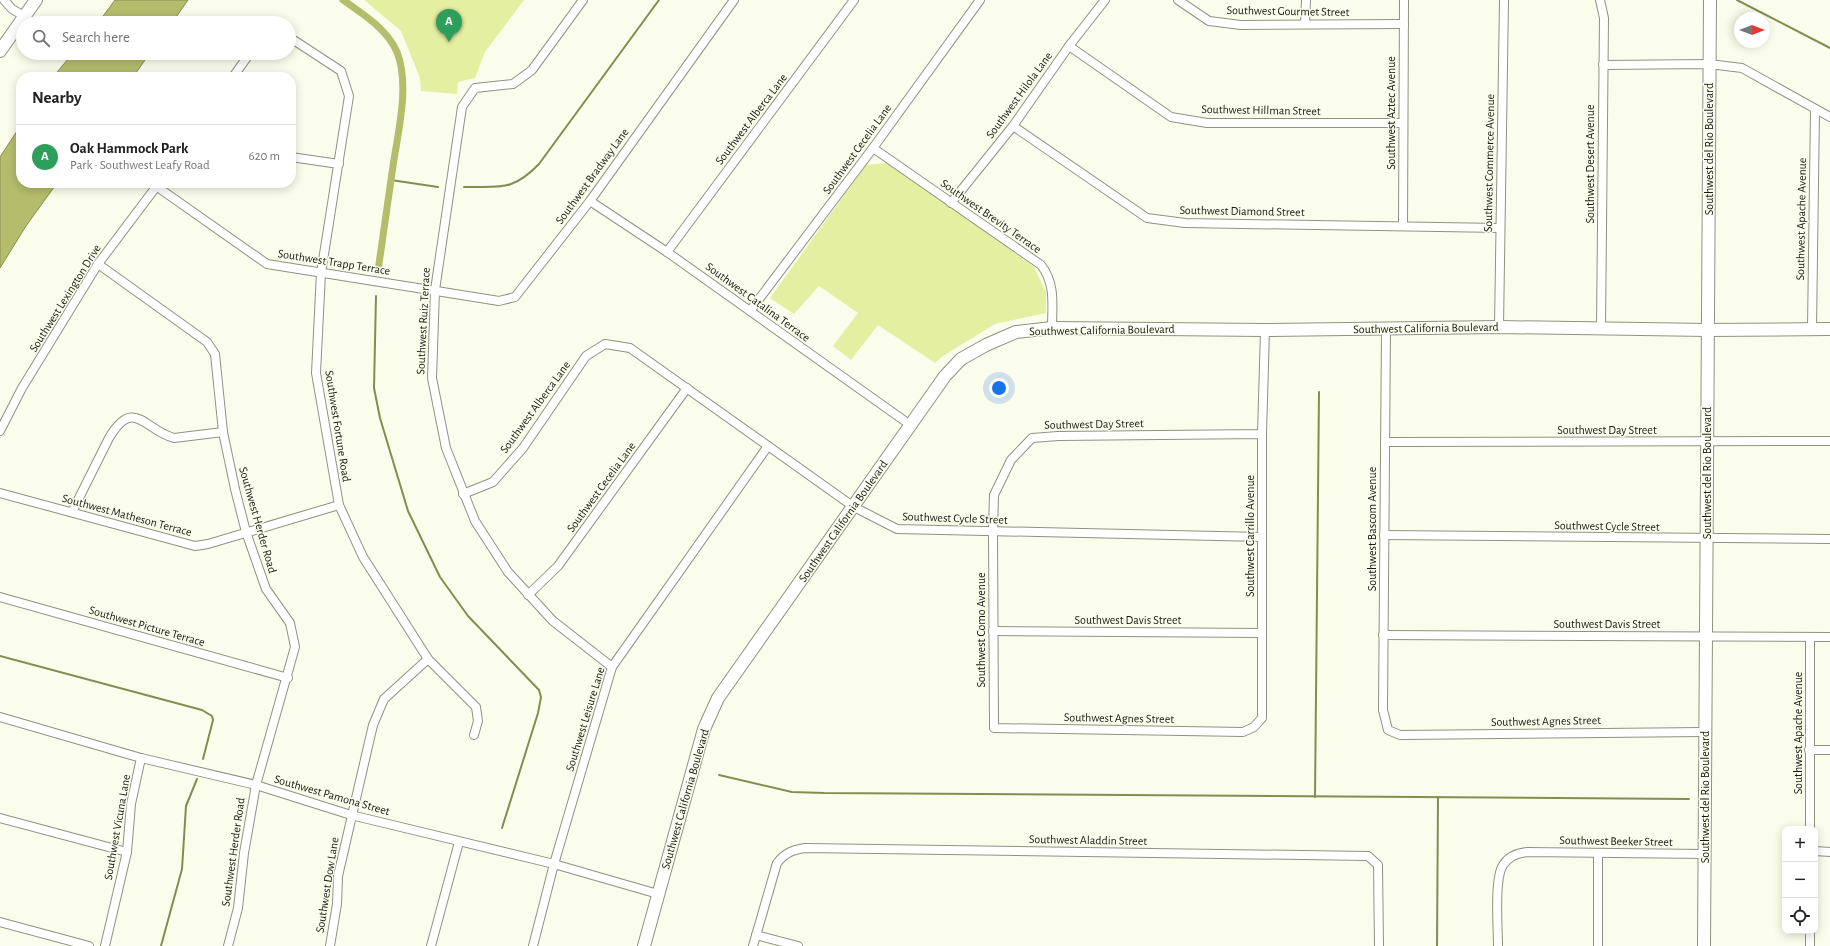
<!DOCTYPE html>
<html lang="en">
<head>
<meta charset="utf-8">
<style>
	body { margin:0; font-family:"Alegreya Sans",sans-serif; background:#f6f6f6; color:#202124 }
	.controls { position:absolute; right:12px; bottom:12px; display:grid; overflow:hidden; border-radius:8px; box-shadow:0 2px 10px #0003 }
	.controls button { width:36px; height:36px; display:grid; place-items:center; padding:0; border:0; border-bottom:1px solid #e0e0e0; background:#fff; color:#202124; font:20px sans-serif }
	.compass { position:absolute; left:1734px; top:12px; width:36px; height:36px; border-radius:50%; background:#fff; box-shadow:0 2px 10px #0003; rotate:90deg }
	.you { position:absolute; left:999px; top:388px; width:14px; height:14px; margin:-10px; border:3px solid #fff; border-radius:50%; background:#1a73e8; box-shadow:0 0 0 6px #1a73e833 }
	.badge { display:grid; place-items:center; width:26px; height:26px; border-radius:50%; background:#d93025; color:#fff; font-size:13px; font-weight:700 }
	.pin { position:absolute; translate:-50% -33px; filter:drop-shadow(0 1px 2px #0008) }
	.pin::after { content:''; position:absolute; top:21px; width:14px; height:12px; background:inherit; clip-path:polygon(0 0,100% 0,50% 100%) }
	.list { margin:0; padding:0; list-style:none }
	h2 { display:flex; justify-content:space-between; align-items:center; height:52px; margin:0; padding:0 16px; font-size:17px }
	h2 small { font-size:13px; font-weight:400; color:#757577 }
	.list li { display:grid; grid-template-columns:26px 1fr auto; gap:12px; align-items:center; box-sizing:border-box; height:64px; padding:0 16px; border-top:1px solid #e0e0e0 }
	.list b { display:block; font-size:15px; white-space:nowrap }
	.list p { margin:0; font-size:13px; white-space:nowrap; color:#757577 }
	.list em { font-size:13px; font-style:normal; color:#757577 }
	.icon { flex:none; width:22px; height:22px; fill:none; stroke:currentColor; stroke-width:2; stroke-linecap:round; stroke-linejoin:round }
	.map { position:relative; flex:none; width:1830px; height:946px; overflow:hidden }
	.search { position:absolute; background:#fff; box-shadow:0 2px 10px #0003; left:16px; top:16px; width:280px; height:44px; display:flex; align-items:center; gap:10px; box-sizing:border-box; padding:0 14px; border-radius:22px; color:#757577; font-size:15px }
	.panel { position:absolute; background:#fff; box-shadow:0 2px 10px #0003; left:16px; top:72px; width:280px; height:116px; border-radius:16px }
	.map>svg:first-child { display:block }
</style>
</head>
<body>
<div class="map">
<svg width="1830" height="946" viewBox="0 0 1830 946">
	<rect width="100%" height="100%" fill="#fbfdec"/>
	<!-- green -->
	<g fill="#e5efa2">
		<path d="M364,0H524L485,52L475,78L458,82L457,94L421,91L420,78L401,31Z"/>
		<path d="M888,163L1034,267L1046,292V313L995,324L943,356L935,363L878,325L851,360L833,346L858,313L819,286L794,314L770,298L866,165Z"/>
	</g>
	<!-- water -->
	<g fill="#b3bd6c" stroke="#858c52">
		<path d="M115,0H188L172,23H98Z"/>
		<path d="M73,53H150L133,77H53Z"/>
		<path d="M21,125V183H57L26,226L0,268V157Z"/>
	</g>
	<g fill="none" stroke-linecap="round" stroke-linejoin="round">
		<!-- stream -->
		<g stroke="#858c52" stroke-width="2">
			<path d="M1737,0L1830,48"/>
			<path d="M391,180L438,187"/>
			<path d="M464,187C500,186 512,192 539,164L659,0"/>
			<path d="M376,296L374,388L380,418L408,511L440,577L468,616L539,690L541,697L538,713L502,828"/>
			<path d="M0,656L202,710L212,716L213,720L203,759"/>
			<path d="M719,775L792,792L824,793L1689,799"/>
			<path d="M1315,797L1319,392"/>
			<path d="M161,946L182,869L186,806L197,779"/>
			<path d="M1437,946L1438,797"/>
		</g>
		<!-- canal -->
		<path stroke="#b3bd6c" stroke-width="7" d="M343,0C363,14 387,29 397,52C410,85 398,132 393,166C388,201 383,236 378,271"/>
		<defs>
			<g id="street">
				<path d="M4,0L12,9L24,16"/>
				<path d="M583,0L532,70L513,84L475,88L462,107L435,290L432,378L446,448L475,521L508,572L553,621L612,667"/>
				<path d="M1178,0L1209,21L1241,25L1404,24"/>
				<path d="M1600,0L1604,18L1601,329"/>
				<path d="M1305,24L1306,0"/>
				<path d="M289,37L341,71L349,96L321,273L316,373L339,505L363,557L428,659L476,707L478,721L474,735"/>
				<path d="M1069,46L1171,117L1207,123H1403"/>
				<path d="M1603,65L1709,64L1742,68L1830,117"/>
				<path d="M233,77L250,53"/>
				<path d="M1013,126L1147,218L1185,223L1500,228"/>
				<path d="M873,148L1041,265C1056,284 1052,306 1052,328"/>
				<path d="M291,157L339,164"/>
				<path d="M156,186L267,264L499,301L515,297L590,201L734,0"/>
				<path d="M590,201L667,252L909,424"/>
				<path d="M951,203L1013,126L1069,46L1105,0"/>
				<path d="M1403,226L1404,0"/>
				<path d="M667,252L854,0"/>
				<path d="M98,264L207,342L215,354L223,432L235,489L246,532L266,589L290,623L295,647L256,785L244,853L238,908L228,946"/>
				<path d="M750,311L873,148L980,0"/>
				<path d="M1499,327L1504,0"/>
				<path d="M1386,328L1383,710L1388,730L1400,735L1704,732"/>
				<path d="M1812,329L1815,109"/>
				<path d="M0,431L22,388L98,264L159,183"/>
				<path d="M1262,434L1058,436L1032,438L1011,460L994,495L993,532L994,728L1243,732L1254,727L1262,718V434L1265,330"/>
				<path d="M1385,442L1830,441"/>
				<path d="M0,493L195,546L208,544L339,505"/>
				<path d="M463,494L493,482L523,448L586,356L605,344L630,348L854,507L897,529L1262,537"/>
				<path d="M72,512L109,438C134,396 144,430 174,438L223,432"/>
				<path d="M1384,535L1830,539"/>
				<path d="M528,595L558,566L687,388"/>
				<path d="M0,597L288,678"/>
				<path d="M993,631L1262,633"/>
				<path d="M1383,635L1830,637"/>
				<path d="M0,717L141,758L256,785L351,815L554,864L658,894"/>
				<path d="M1809,750H1830"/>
				<path d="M0,818L127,852"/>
				<path d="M1810,829V637"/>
				<path d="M1815,851L1830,852"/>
				<path d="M0,922L89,946"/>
				<path d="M1810,931V946"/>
				<path d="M756,935L798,946"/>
				<path d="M105,946L127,852L131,804L141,758"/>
				<path d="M330,946L337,904L338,876L373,725L384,699L428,659"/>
				<path d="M431,946L459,842"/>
				<path d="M533,946L554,864L612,667L768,446"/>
				<path d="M753,946L777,863C785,853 792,850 805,848L1368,856L1378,865L1379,946"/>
				<path d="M1498,946C1498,928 1494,879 1503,865C1509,856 1517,853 1527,852L1705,854"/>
				<path d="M1598,946V853"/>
			</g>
			<g id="secondary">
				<path d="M0,51L36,0"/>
				<path d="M644,946L704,729L718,698L945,376L961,359L986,345L1016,332L1052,328L1265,330L1499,327L1708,330L1830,329"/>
				<path d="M1704,946L1710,0"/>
			</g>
		</defs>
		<!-- street casing -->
		<use href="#street" stroke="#8f9282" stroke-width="10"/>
		<!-- secondary casing -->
		<use href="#secondary" stroke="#8f9282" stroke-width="14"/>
		<!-- street -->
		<use href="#street" stroke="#fff" stroke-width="8"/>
		<!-- secondary -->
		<use href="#secondary" stroke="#fff" stroke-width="12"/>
	</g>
	<g text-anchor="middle" stroke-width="3" stroke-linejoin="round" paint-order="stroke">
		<!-- street labels -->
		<g font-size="12" fill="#191a14" stroke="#fbfdec">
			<text transform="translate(1288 11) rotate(1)" y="4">Southwest Gourmet Street</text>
			<text transform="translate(1019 95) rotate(-54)" y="4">Southwest Hilola Lane</text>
			<text transform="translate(1261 110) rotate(1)" y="4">Southwest Hillman Street</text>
			<text transform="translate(1391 113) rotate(-90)" y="4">Southwest Aztec Avenue</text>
			<text transform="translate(751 119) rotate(-53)" y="4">Southwest Alberca Lane</text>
			<text transform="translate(857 149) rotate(-54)" y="4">Southwest Cecelia Lane</text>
			<text transform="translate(1709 149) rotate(-90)" y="4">Southwest del Rio Boulevard</text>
			<text transform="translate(1489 163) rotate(-89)" y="4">Southwest Commerce Avenue</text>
			<text transform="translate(1590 164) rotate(-90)" y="4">Southwest Desert Avenue</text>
			<text transform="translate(592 176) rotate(-54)" y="4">Southwest Bradway Lane</text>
			<text transform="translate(1242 211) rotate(1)" y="4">Southwest Diamond Street</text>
			<text transform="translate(991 216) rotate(35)" y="4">Southwest Brevity Terrace</text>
			<text transform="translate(1801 219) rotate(-89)" y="4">Southwest Apache Avenue</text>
			<text transform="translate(334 262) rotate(9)" y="4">Southwest Trapp Terrace</text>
			<text transform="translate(65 298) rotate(-58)" y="4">Southwest Lexington Drive</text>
			<text transform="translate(758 302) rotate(36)" y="4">Southwest Catalina Terrace</text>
			<text transform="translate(423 321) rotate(-87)" y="4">Southwest Ruiz Terrace</text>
			<text transform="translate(1426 328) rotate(-1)" y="4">Southwest California Boulevard</text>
			<text transform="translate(1102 330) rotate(-1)" y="4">Southwest California Boulevard</text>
			<text transform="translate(535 407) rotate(-54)" y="4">Southwest Alberca Lane</text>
			<text transform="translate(1094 424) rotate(-1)" y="4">Southwest Day Street</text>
			<text transform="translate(338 426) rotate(81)" y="4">Southwest Fortune Road</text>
			<text x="1607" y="434">Southwest Day Street</text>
			<text transform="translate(1707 473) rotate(-90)" y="4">Southwest del Rio Boulevard</text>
			<text transform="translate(601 487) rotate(-54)" y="4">Southwest Cecelia Lane</text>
			<text transform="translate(127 515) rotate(15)" y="4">Southwest Matheson Terrace</text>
			<text transform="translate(955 518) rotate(2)" y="4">Southwest Cycle Street</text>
			<text transform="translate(258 520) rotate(74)" y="4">Southwest Herder Road</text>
			<text transform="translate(843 521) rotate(-55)" y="4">Southwest California Boulevard</text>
			<text transform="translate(1607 526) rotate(1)" y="4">Southwest Cycle Street</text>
			<text transform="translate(1372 529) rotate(-90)" y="4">Southwest Bascom Avenue</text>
			<text transform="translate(1250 536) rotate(-90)" y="4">Southwest Carrillo Avenue</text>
			<text x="1128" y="624">Southwest Davis Street</text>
			<text x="1607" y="628">Southwest Davis Street</text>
			<text transform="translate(147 626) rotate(16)" y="4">Southwest Picture Terrace</text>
			<text transform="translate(981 630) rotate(-90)" y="4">Southwest Como Avenue</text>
			<text transform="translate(1119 718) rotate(1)" y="4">Southwest Agnes Street</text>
			<text transform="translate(585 719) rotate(-73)" y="4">Southwest Leisure Lane</text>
			<text transform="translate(1546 721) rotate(-1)" y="4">Southwest Agnes Street</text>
			<text transform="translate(1798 733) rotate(-90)" y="4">Southwest Apache Avenue</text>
			<text transform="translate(332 795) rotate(16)" y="4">Southwest Pamona Street</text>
			<text transform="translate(1705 797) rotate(-90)" y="4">Southwest del Rio Boulevard</text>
			<text transform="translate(685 799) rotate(-74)" y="4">Southwest California Boulevard</text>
			<text transform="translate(117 827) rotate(-80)" y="4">Southwest Vicuna Lane</text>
			<text transform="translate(1088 840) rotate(1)" y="4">Southwest Aladdin Street</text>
			<text transform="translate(1616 841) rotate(1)" y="4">Southwest Beeker Street</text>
			<text transform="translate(233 852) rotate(-82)" y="4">Southwest Herder Road</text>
			<text transform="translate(327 885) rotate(-81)" y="4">Southwest Dow Lane</text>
		</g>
	</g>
</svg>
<div class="controls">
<button>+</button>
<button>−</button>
<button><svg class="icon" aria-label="locate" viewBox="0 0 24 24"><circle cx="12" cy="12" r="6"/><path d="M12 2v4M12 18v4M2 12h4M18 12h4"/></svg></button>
</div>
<svg class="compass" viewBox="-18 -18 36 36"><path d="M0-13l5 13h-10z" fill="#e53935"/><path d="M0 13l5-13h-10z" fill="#757577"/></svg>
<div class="you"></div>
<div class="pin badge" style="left:449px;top:42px;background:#2e9e5b">A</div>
<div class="search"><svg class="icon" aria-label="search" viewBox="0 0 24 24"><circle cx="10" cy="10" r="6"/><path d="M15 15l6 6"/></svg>Search here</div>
<section class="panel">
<h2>Nearby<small></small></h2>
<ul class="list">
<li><span class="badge" style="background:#2e9e5b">A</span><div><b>Oak Hammock Park</b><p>Park · Southwest Leafy Road</p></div><em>620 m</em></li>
</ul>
</section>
</div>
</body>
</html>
